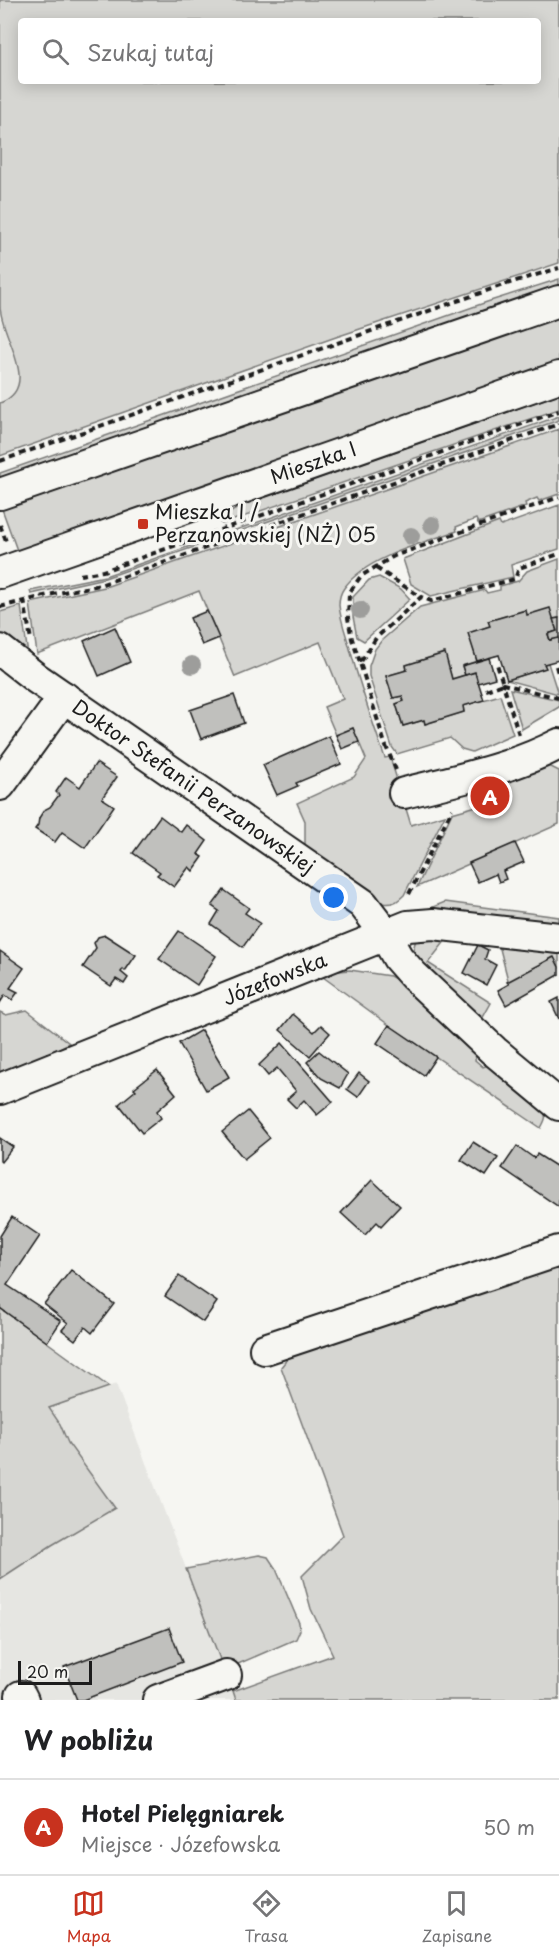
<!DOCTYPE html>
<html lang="pl">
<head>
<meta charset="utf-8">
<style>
	body { margin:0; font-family:"Playpen Sans",sans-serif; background:#f6f6f6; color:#202124 }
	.scale { position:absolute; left:18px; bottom:15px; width:74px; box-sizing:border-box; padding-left:6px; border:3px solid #1c1c1c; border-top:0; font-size:16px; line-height:21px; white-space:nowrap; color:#1c1c1c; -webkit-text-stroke:4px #f6f6f2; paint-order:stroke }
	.you { position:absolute; left:334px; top:898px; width:21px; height:21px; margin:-15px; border:4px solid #fff; border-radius:50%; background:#1a73e8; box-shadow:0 0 0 9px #1a73e833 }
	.badge { display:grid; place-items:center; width:39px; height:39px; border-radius:50%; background:#c8321e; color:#fff; font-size:20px; font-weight:700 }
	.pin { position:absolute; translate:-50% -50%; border:3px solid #fff; box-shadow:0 2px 6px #0006 }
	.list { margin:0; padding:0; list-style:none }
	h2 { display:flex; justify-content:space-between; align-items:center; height:78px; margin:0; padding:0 24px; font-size:26px }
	h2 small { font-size:20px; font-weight:400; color:#757577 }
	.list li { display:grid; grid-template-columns:39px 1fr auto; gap:18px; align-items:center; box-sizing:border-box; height:96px; padding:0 24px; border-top:2px solid #e0e0e0 }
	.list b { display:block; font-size:22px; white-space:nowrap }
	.list p { margin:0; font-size:20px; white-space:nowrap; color:#757577 }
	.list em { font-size:20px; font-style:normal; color:#757577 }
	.icon { flex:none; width:33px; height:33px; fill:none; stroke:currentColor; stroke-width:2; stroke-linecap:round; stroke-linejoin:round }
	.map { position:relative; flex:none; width:559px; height:1700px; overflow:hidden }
	.search { position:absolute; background:#fff; box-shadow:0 3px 15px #0003; left:18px; right:18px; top:18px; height:66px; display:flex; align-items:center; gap:15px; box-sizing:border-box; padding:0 21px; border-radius:6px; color:#757577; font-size:22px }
	.sheet { height:174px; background:#fff }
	nav { display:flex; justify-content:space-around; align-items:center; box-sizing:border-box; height:84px; border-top:2px solid #e0e0e0; background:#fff; font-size:16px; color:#757577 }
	nav a { display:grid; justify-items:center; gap:3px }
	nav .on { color:#c8321e }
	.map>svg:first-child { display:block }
</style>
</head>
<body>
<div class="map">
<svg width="559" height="1700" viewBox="0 0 559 1700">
	<rect width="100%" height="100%" fill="#f6f6f2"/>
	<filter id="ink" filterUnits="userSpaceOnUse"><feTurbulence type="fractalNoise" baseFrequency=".0167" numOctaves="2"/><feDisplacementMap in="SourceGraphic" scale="12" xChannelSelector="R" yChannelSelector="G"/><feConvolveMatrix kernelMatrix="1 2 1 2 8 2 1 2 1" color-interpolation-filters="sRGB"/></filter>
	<g filter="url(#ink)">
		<!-- built -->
		<g fill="#e6e6e2">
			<path d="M0,318L20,373L18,385L13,393L9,399L0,403Z"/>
			<path d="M116,1384L130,1421L236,1700H0V1424Z"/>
		</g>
		<!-- green -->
		<g fill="#d6d6d2" stroke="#797977" stroke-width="1.5" fill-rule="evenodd">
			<path d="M0,0H559V263L336,337L0,456V403C43,386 0,336 0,306C0,204 0,102 0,0ZM21,21H538V81H21Z"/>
			<path d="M559,279V287L430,329L0,480V473L487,302Z"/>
			<path d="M559,315V363L18,553L2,509Z"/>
			<path d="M559,394V409L222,524L217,520L245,504Z"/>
			<path d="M559,416V420L105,578L31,594L30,591L105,576Z"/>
			<path d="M559,429V494L539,501L537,498L525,503L526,506L478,523L476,519L456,527L457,531C424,542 365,558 344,588C341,592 339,599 339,605C340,618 345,632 349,645C359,683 372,721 385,758L390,757L411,825L445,815L404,895C397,902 392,905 382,903C370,901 319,856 305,845V821L297,803L354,777L366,759L353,728L336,735L324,707L343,699L320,642L235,677L199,591L37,654L30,603L105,587Z"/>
			<path d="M559,505V549L511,565L513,577L431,596L411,584L403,559L499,522L501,526Z"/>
			<path d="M559,559V618L553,619L527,615L525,610L489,621L490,626L469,633L477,661L462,666L465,675L452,679L444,653L406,665L407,670L386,676L393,698L402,696L404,701L396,704L403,726L424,720L425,724L464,712L463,706L500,695L513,734L472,752L462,749L450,738L397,754L392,747L369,676V666L375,649L382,640L420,607L485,590L487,593L500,590V586L518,581L527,571Z"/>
			<path d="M379,577L401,589L410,599L364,641L357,637L353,617V597L369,580Z"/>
			<path d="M21,606L28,655L0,636V612Z"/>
			<path d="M548,663L558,694L507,680L545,668L544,664Z"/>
			<path d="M510,689L559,700V707L522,729Z"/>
			<path d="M547,765L559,771V824L417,887L452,813L480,805L484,808L503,800L496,784Z"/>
			<path d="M445,902L559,917V927L441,914L428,909Z"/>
			<path d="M450,935L428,963L491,1003L482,1019L424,974L412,954L416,939Z"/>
			<path d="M498,941L559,949V967L553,957L509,984Z"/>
			<path d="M350,970L390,976L397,980L478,1051L475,1060L483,1067L491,1064L542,1109C548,1117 545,1120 541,1128L389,1025L323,977L310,982L320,973Z"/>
			<path d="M27,1010L69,1043L38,1060L0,1074V1012L6,1015Z"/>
			<path d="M559,1263V1700H236L233,1691L333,1655L311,1609L302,1576L343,1535L281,1367L289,1357Z"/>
			<path d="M0,1308L109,1387L49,1408L60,1424L68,1443L115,1508L52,1545L0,1579Z"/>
			<path d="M259,1555L268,1557L276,1569L299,1623L300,1630L296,1639L224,1670L186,1569Z"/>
		</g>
		<!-- building -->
		<g fill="#c0c0bd" stroke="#1c1c1c" stroke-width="1.5">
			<path d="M550,608L557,631L548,634L550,640L559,637V660L544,664L546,668L507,680L499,655L477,661L468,633L490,626L488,621L526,610L527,615Z"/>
			<path d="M207,611L219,638L202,645L190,618Z"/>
			<path d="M559,618V638L550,640L548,634L557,631L553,619Z"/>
			<path d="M115,627L130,662L99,676L84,641Z"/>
			<path d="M445,653L452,679L475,672L484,700L463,706L464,712L425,724L424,720L403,726L396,704L404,701L402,696L393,698L386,676L407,670L406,665Z"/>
			<path d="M489,658L495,678L478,683L475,672L465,675L462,666Z"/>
			<path d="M234,695L244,723L201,739L190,710Z"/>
			<path d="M353,728L359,742L342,749L336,735Z"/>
			<path d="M329,736L341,764L296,783L298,786L277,795L263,765Z"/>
			<path d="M96,763L117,777L102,798L114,806L85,848L62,832L55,842L35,829L38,825L39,818L44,810L50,807L59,795L56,792L66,777L80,787Z"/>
			<path d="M496,784L503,800L484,808L477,792Z"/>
			<path d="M160,816L181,832L186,825L207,841L198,854L203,857L193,871L189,867L174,887L157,875L160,872L133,853Z"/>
			<path d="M515,843L524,862L503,871L506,879L499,882L496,874L478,882L469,863Z"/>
			<path d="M224,890L249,908L245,913L260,923L243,947L211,924L219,911L212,906Z"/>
			<path d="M179,931L216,956L197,985L159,959Z"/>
			<path d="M105,935L136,955L125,971L123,969L121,972L128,978L124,984L116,979L111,986L83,967L96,948L94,943L98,937Z"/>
			<path d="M478,945L488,950L485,959L496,965L486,985L464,973Z"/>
			<path d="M0,951L24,968L10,988L18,992L12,1000L5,995L0,1003Z"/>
			<path d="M554,957L559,967V975L506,1005L498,990L509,984L507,982Z"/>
			<path d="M559,998V1019L551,1002Z"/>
			<path d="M293,1014L314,1032L321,1025L330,1033L310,1056L280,1030Z"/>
			<path d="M389,1025L436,1057L424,1075L377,1043Z"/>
			<path d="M201,1030L229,1077L206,1090L179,1043Z"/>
			<path d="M282,1043L333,1102L317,1115L304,1100L296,1108L287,1099L296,1091L277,1068L268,1076L259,1065Z"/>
			<path d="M319,1051L348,1074L340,1088L321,1078L307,1062Z"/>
			<path d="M157,1070L176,1094L157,1111L161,1118L142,1133L119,1104L136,1090L134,1088Z"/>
			<path d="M359,1073L369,1081L358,1097L347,1089Z"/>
			<path d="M248,1111L270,1138L244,1159L222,1132Z"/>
			<path d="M0,1138L13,1147L1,1162L0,1161Z"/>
			<path d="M473,1142L498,1158L486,1176L461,1160Z"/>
			<path d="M517,1146L534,1158L537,1154L559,1168V1207L502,1168Z"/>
			<path d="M372,1180L400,1206L381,1226L377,1222L365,1235L341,1213Z"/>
			<path d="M12,1217L40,1236L7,1285L61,1321L47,1342L0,1308V1236Z"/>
			<path d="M71,1270L114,1304L92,1333L85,1327L75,1340L62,1330L68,1323L44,1304Z"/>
			<path d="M179,1276L217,1302L203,1322L165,1296Z"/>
			<path d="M169,1628L182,1662L83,1700H77L64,1667Z"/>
		</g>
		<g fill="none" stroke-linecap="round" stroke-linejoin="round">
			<defs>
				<g id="minor">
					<path d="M0,494L559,301"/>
					<path id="s1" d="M0,573L559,377"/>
					<path id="s2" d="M0,650L36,678L363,904L379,925L398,958L413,975L494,1051L559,1105"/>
					<path d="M0,785L64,697"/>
					<path d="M404,793C456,780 511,769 559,744"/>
					<path id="s3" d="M0,1089L408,926L433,924L559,938"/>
					<path d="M265,1349L559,1251"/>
					<path d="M21,1696L23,1700"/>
					<path d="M158,1700L226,1675"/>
				</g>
			</defs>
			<!-- minor casing -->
			<use href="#minor" stroke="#1c1c1c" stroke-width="34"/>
			<!-- path -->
			<g stroke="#1c1c1c" stroke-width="4" stroke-dasharray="6 4.5" stroke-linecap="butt">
				<path d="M0,461L503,285L559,268"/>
				<path d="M0,525L7,544"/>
				<path d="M376,568L421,597"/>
				<path d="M80,575L103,571L559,411"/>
				<path d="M24,600L31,640"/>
				<path d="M0,607L48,595L100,585L559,424"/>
				<path d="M360,662L352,639L348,618L349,593L361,576L394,556L559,497"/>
				<path d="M556,666L559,677"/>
				<path d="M486,690L503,684L497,664"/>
				<path d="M519,735L503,684L559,698"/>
				<path d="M396,770L385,744L360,663L376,638L421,597L431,601L515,579L519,568L559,554"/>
				<path d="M409,894L452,809"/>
			</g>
			<!-- minor -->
			<use href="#minor" stroke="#f6f6f2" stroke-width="30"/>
		</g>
		<!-- trees -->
		<g fill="#9d9d9b">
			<circle cx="432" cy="525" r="9"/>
			<circle cx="411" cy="536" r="9"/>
			<circle cx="360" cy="610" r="9"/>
			<circle cx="192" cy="665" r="9"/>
		</g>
	</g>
	<!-- markers -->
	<rect fill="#c8321e" stroke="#f6f6f2" stroke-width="2" x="137" y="518" width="12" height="12" rx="3"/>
	<g text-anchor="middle" stroke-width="6" stroke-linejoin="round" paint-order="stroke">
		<!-- street labels -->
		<g font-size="20" fill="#1c1c1c" stroke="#f6f6f2">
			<text dy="7" stroke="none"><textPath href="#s1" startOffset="332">Mieszka I</textPath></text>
			<text dy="7" stroke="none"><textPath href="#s2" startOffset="237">Doktor Stefanii Perzanowskiej</textPath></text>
			<text dy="7" stroke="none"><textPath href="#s3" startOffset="296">Józefowska</textPath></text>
		</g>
		<!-- poi labels -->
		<g font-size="20" fill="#1c1c1c" stroke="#f6f6f2" text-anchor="start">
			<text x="155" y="519">Mieszka I /<tspan x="155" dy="23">Perzanowskiej (NŻ) 05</tspan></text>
		</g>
	</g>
</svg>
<div class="scale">20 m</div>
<div class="you"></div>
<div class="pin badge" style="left:490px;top:796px">A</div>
<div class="search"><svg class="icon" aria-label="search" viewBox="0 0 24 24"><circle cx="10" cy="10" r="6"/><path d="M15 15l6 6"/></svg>Szukaj tutaj</div>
</div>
<section class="sheet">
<h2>W pobliżu<small></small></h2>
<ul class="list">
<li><span class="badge">A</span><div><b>Hotel Pielęgniarek</b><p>Miejsce · Józefowska</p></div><em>50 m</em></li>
</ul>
</section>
<nav>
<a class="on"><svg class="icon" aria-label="map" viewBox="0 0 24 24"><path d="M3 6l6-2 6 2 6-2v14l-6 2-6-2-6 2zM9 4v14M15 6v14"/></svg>Mapa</a>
<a><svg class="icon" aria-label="directions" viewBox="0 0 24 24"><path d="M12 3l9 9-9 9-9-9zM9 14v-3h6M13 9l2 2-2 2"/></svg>Trasa</a>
<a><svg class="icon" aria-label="saved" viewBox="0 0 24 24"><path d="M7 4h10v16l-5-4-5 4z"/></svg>Zapisane</a>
</nav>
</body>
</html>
